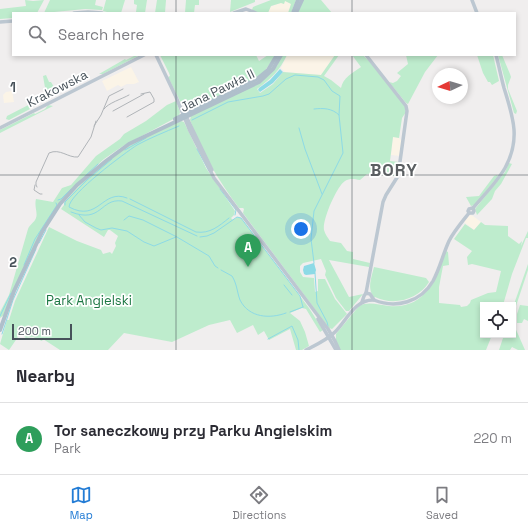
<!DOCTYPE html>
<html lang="en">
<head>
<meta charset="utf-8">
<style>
	body { margin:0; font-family:"Space Grotesk",sans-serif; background:#f7f7f7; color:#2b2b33 }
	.controls { position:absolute; right:12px; bottom:12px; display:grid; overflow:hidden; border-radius:0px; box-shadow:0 2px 6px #0003 }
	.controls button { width:36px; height:36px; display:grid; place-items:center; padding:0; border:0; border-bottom:1px solid #e1e1e2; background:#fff; color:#2b2b33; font:20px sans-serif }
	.compass { position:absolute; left:432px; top:68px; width:36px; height:36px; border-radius:50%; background:#fff; box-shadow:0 2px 6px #0003; rotate:266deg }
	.scale { position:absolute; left:12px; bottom:10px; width:60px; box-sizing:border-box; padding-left:4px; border:2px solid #47525a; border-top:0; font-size:11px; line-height:14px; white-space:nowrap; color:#47525a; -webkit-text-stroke:3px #fff; paint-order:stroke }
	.you { position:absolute; left:301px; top:229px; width:14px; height:14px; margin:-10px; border:3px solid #fff; border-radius:50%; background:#1a73e8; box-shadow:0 0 0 6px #1a73e833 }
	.badge { display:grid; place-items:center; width:26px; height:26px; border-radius:50%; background:#237cd5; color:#fff; font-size:13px; font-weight:700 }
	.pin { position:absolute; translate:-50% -33px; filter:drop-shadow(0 1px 2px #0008) }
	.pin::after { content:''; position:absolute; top:21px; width:14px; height:12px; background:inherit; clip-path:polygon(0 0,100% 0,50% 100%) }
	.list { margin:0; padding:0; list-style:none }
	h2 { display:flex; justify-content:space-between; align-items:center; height:52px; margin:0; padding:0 16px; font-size:17px }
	h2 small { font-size:13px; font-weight:400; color:#7c7c81 }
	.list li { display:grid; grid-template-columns:26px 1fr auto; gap:12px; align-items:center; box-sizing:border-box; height:72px; padding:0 16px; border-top:1px solid #e1e1e2 }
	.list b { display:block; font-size:15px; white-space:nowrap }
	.list p { margin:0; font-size:13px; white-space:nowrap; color:#7c7c81 }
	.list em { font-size:13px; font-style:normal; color:#7c7c81 }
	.icon { flex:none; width:22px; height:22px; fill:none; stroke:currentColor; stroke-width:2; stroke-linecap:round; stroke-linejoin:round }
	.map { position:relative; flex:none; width:528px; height:350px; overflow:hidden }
	.search { position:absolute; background:#fff; box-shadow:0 2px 6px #0003; left:12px; right:12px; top:12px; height:44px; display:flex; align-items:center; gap:10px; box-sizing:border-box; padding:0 14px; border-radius:0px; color:#7c7c81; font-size:15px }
	.sheet { height:124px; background:#fff }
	nav { display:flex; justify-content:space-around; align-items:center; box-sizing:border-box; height:56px; border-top:1px solid #e1e1e2; background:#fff; font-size:11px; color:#7c7c81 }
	nav a { display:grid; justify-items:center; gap:2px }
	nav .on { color:#237cd5 }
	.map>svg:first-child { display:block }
</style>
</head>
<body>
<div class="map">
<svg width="528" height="350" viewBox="0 0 528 350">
	<rect width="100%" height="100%" fill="#f0eeee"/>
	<!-- commercial -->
	<g fill="#fbf4e7">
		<path d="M287,0H294L289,13H262L258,12Z"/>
		<path d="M287,55H335L321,75L285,72L281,68Z"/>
		<path d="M131,67L139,82L134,84H127L121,87L118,85L107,91L102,81Z"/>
		<path d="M12,91L14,102L4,103L3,95L6,92Z"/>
		<path d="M393,136L399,138L402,141L400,156L391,155Z"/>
		<path d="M470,215L473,216L481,222L474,230L464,222Z"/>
	</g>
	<!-- green -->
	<g fill="#beeccd">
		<path d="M25,0L33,1L44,0L37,13H13V18L0,19V9L26,6Z"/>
		<path d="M50,0H96L95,5L103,7L102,10L85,9L44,13Z"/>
		<path d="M106,0H125L121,13H111L103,11Z"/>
		<path d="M134,0H147L145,13L136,12L137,5L134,4Z"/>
		<path d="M157,0H166L165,13H155Z"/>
		<path d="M186,0H199V5H195L194,13H185Z"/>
		<path d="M231,0H255V2L230,12Z"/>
		<path d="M271,0H296L291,13H288L291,4L285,1L284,4L281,3L271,6L268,13H259L252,10L253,7Z"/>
		<path d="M303,0H321L332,13H298Z"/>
		<path d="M136,55H140L103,74H99L125,59L126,60Z"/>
		<path d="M160,55H256L259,61L268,55H276L264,72L258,77L188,111L180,101L168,77L170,76L169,73Z"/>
		<path d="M282,55H287C280,70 271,79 257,89L260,93L273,84L283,72L321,75L335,55H339L324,76L331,80L341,88C343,78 352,73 361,67L352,55H363L370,62L405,106L406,112L402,118L399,138L393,137L390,161L399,162L396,178L395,176L367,174L360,180C354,179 350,178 345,181C337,186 322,220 324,230C325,234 328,238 330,241L341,243L347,251L353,252V259L370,263L369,267L329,260L349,297L363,294L349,311H346L336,298L325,275L326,271L321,259L303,263L300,266V272L303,277L314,278L315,292L318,291V279H325L335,299L347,314L332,329L329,328L243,213L244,209L243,208H239C218,180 202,153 190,120L191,116L262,81L277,66Z"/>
		<path d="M406,55H438L425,72L408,104L406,103L389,82L393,83L397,81L401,76L397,73L408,64Z"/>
		<path d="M477,55H493L499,81L492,85L490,82H488L483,73Z"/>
		<path d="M498,55H502L510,74L511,77L508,85V89L517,111L516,114L514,113Z"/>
		<path d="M46,75L49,82H51L58,94L47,99L43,76Z"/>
		<path d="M40,99V101L30,109L9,120L6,119L7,116Z"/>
		<path d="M176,101L180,112L179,116L123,146L104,159L77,184L43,227L4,315L0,318V312L9,295L28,229C30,224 34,223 36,218C38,213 34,206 36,199L53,202L62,188L71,185L96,156L120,139L124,134L146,121L167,105Z"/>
		<path d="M48,105L53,106L0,133V130L34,113L35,114L45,109Z"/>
		<path d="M181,121L184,122L206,168L235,211L234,215L231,218L233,220L238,217L241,218L309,308L323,330L320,332L306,309L302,308L290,313L300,321L305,332L309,346L302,350H296L290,329L269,340L264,331L258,335L253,325L237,333L230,320L209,325L172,342L124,333L108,350H60L43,339L42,341L33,337L26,338L20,334L9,350L0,344L7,320H9L15,301L49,227L77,241L101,250L103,254L110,252L112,254L116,246L115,243L118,236L110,230H108L104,237L61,209L64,205V203C82,181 108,157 134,143C149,135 165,128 181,121Z"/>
		<path d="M509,163L512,164L501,184L495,191L492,199L477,215L475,209L505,172Z"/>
		<path d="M497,175L498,176L475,205L471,206L466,197L479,196L494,176Z"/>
		<path d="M481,222L485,225L508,226V236L519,244L522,241L521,246L528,231V238H526L512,274L503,305H483V335H492L486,350H340L336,340V334L359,306C369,301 378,305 389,306C427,309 434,279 446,251L448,252L449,265L443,266L439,287V303L460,305L461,307L467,306L470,303L471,300L488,293L496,292L501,271L472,264L468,265L467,257L472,251L454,239L465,224L474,230Z"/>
		<path d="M528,264V270L513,315V307Z"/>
		<path d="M374,267L426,278L429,282C418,300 393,306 375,297L374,298C367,288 371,279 374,267Z"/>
		<path d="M520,305L528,306V321L524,319L522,323H517V314Z"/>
		<path d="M513,323L525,350H518L512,347L510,350H499L504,335H513Z"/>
	</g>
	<!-- water -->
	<g fill="#8ddae6">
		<path d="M280,69L283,72L273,83L260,92L258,90L259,88L270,80Z"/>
		<path d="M314,263L316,270L315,274L306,275L304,274L303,270L304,266Z"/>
	</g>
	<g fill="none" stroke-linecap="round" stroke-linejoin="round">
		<!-- stream -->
		<g stroke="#8ddae6" stroke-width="1">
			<path d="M314,109C323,108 332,108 339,115"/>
			<path d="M192,120L228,102L263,96L269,94L286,79L295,75L318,77L324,80L332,91L340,96L339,115L343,153L314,211L311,239L314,263"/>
			<path d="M299,128L305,149L322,194"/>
			<path d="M197,149L209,171"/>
			<path d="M125,150L146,138"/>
			<path d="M85,176L98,164"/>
			<path d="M220,189L236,210L235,215"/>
			<path d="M127,198C102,188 99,223 69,207C69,194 125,153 137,145C150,138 165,132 179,126"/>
			<path d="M130,199L196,232C210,234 219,226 229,218"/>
			<path d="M58,200L61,199L71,189"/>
			<path d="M65,205V202L87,180L112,159"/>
			<path d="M71,212C102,224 100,198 122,201L197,236"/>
			<path d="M79,215L85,222L96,228L101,230L112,228L127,231L144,242L154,246L176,237"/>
			<path d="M124,220L129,216L143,220L177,237L209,256L215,266L218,268"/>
			<path d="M200,237L207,236L214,233L237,217L241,218L300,296L303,307"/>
			<path d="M39,243L46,230"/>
			<path d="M24,265L35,239L57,205L56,203"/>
			<path d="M221,270L232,276C237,284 237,292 240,300C249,318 270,319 286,313"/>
			<path d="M315,273L317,303L327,322L328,326"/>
			<path d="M284,285L292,295"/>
			<path d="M290,312L303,307"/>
			<path d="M0,316L11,293"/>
			<path d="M2,334L13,300L36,249"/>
			<path d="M268,339L292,326L298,340L299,350"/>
		</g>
		<!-- secondary -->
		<g stroke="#bcc7d1" stroke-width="3.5">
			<path d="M472,0L477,13"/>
			<path d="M74,13L88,12L102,13"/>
			<path d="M234,13L246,9L256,13"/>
			<path d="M0,22L13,21"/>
			<path d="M156,55L176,97L190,131L214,178L328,329L335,341L339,350"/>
			<path d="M366,55L406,106L407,111L398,176L386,195L383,202L366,293"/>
			<path d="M185,114L212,170"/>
			<path d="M0,128L144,55"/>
			<path d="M469,213H473L474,211L473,208C484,195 497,182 505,168C521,139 513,117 504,88C501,77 499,66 496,55"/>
			<path d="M362,302L364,296L366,293L370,294L374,300C396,309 421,302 433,281C440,268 443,254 449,241C454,231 462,222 469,213L468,211L469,209L473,208"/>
			<path d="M318,319L336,350"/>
			<path d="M306,350C316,345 327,340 335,332C347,320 355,299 374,300"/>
		</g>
		<!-- primary -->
		<g stroke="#afbfcb" stroke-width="4">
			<path d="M293,13L298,0"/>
			<path d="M296,13L302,0"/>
			<path d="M175,119L257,79L268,70L277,55"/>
			<path d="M0,330L14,291L42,232L60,204L77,185L106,161L129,144L259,82L273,69L281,55"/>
		</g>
		<!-- rail -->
		<g stroke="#b0b4b8" stroke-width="1">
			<path d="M104,109C108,103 122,99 129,95"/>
			<path d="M113,111L144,94"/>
			<path d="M127,117L154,102V99L150,92L141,94"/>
			<path d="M94,126L101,115L109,96L123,89"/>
			<path d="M35,185L34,190L40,194H42"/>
			<path d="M37,187L36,185V182L49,153C60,148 68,158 78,157L91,137L96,121"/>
		</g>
	</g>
	<!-- grid -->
	<path fill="none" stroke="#47525a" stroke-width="1" stroke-opacity="0.55" d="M176,0V13M352,0V13M176,55V350M352,55V350M0,175H528"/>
	<g text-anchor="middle" stroke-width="3.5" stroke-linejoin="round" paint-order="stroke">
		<!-- street labels -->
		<g font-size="13" fill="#47525a" stroke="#fff">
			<text transform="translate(57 88) rotate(-27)" y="5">Krakowska</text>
			<text transform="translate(217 90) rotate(-26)" y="5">Jana Pawła II</text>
		</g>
		<!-- park labels -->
		<g font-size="13" fill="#1c7743" stroke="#fff">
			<text x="89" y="305">Park Angielski</text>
		</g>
		<!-- district labels -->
		<g font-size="17" font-weight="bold" letter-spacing="1" fill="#5b5f62" stroke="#fff">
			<text x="394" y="176">BORY</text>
		</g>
	</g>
	<g font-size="13" text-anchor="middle" font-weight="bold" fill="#47525a" stroke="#fff" stroke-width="3.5" stroke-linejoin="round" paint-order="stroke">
		<text x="13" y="92">1</text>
		<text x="13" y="267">2</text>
	</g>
</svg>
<div class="controls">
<button><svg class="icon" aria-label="locate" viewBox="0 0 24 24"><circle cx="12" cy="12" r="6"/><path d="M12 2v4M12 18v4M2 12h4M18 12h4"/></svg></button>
</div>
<svg class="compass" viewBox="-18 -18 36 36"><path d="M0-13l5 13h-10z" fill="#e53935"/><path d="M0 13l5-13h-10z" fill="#7c7c81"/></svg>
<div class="scale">200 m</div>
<div class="you"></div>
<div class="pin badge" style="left:248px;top:267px;background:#2e9e5b">A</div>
<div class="search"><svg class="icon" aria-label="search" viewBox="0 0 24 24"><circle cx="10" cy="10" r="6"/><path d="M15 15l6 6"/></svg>Search here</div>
</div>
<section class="sheet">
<h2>Nearby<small></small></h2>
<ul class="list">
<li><span class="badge" style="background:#2e9e5b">A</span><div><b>Tor saneczkowy przy Parku Angielskim</b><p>Park</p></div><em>220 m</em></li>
</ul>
</section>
<nav>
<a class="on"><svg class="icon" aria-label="map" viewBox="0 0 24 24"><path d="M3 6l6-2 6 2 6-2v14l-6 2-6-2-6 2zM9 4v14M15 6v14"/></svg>Map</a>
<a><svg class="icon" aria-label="directions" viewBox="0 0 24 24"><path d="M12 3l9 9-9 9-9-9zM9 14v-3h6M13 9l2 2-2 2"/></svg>Directions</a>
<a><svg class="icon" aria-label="saved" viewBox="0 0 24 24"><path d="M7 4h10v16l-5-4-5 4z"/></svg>Saved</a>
</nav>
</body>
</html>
